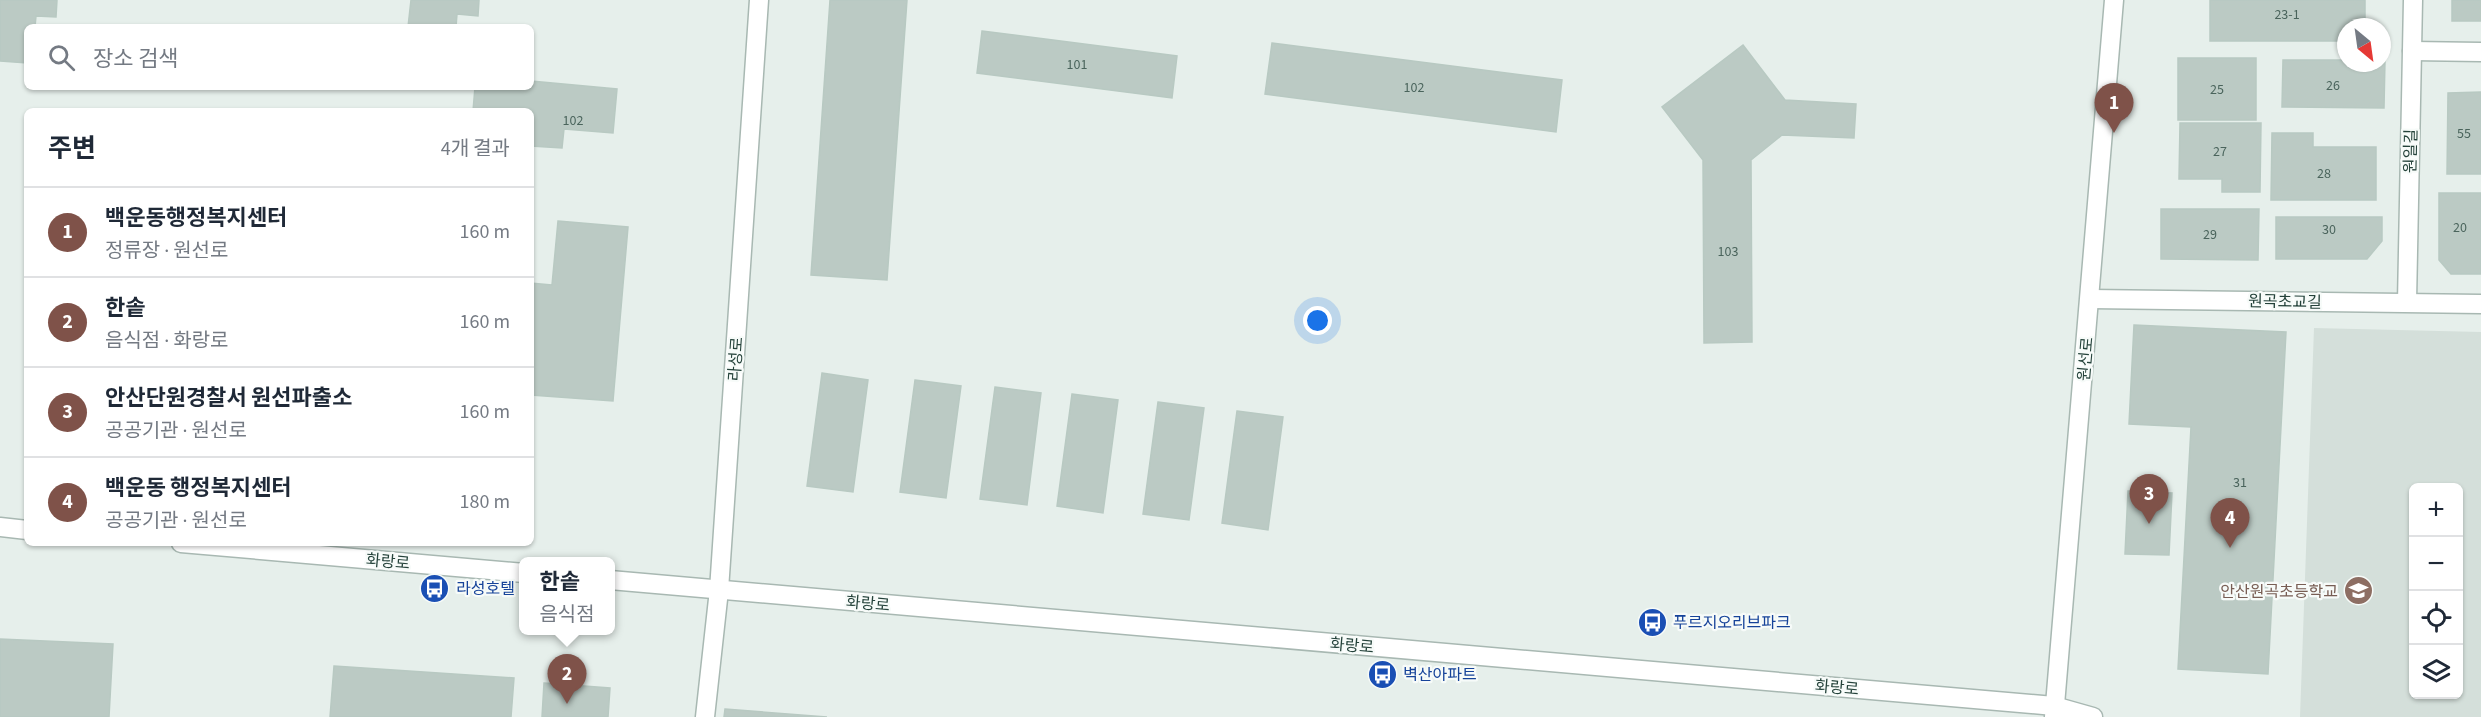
<!DOCTYPE html>
<html lang="ko">
<head>
<meta charset="utf-8">
<style>
	body { margin:0; font-family:"Source Sans 3","Noto Sans KR",sans-serif; background:#f6f6f7; color:#1f2937 }
	.controls { position:absolute; right:18px; bottom:18px; display:grid; overflow:hidden; border-radius:9px; box-shadow:0 2px 4px #0004 }
	.controls button { width:54px; height:54px; display:grid; place-items:center; padding:0; border:0; border-bottom:2px solid #e0e1e3; background:#fff; color:#1f2937; font:30px sans-serif }
	.compass { position:absolute; left:2337px; top:18px; width:54px; height:54px; border-radius:50%; background:#fff; box-shadow:0 2px 4px #0004; rotate:151deg }
	.you { position:absolute; left:1318px; top:321px; width:21px; height:21px; margin:-15px; border:4px solid #fff; border-radius:50%; background:#1a73e8; box-shadow:0 0 0 9px #1a73e833 }
	.badge { display:grid; place-items:center; width:39px; height:39px; border-radius:50%; background:#7f5249; color:#fff; font-size:20px; font-weight:700 }
	.pin { position:absolute; translate:-50% -50px; filter:drop-shadow(0 2px 3px #0008) }
	.pin::after { content:''; position:absolute; top:32px; width:21px; height:18px; background:inherit; clip-path:polygon(0 0,100% 0,50% 100%) }
	.popup { position:absolute; left:519px; top:557px; width:96px; height:78px; box-sizing:border-box; display:grid; place-content:center; border-radius:9px; background:#fff; filter:drop-shadow(0 2px 4px #0005); font-size:20px; white-space:nowrap; color:#747a83 }
	.popup b { font-size:22px; color:#1f2937 }
	.popup::after { content:''; position:absolute; left:50%; top:100%; margin-left:-12px; border:12px solid transparent; border-top-color:#fff }
	.list { margin:0; padding:0; list-style:none }
	h2 { display:flex; justify-content:space-between; align-items:center; height:78px; margin:0; padding:0 24px; font-size:26px }
	h2 small { font-size:20px; font-weight:400; color:#747a83 }
	.list li { display:grid; grid-template-columns:39px 1fr auto; gap:18px; align-items:center; box-sizing:border-box; height:90px; padding:0 24px; border-top:2px solid #e0e1e3 }
	.list b { display:block; font-size:22px; white-space:nowrap }
	.list p { margin:0; font-size:20px; white-space:nowrap; color:#747a83 }
	.list em { font-size:20px; font-style:normal; color:#747a83 }
	.icon { flex:none; width:33px; height:33px; fill:none; stroke:currentColor; stroke-width:2; stroke-linecap:round; stroke-linejoin:round }
	.map { position:relative; flex:none; width:2481px; height:717px; overflow:hidden }
	.search { position:absolute; background:#fff; box-shadow:0 2px 4px #0004; left:24px; top:24px; width:510px; height:66px; display:flex; align-items:center; gap:15px; box-sizing:border-box; padding:0 21px; border-radius:9px; color:#747a83; font-size:22px }
	.panel { position:absolute; background:#fff; box-shadow:0 2px 4px #0004; left:24px; top:108px; width:510px; height:438px; border-radius:9px }
	.map>svg:first-child { display:block }
</style>
</head>
<body>
<div class="map">
<svg width="2481" height="717" viewBox="0 0 2481 717">
	<rect width="100%" height="100%" fill="#e6efeb"/>
	<!-- built -->
	<path fill="#d4dfda" fill-rule="evenodd" d="M2314,328L2481,332V717H2300ZM2414,488H2458V694H2414Z"/>
	<!-- building -->
	<g fill="#bbcac4" stroke="#b8c9c2" stroke-width="1.5">
		<path d="M0,0H57L56,17L36,16L35,27H27V63L0,61Z"/>
		<path d="M411,0H479L478,16L457,14L456,27H408Z"/>
		<path d="M830,0H907L887,280L811,275Z"/>
		<path d="M2210,0H2365V27H2346V41H2210Z"/>
		<rect x="2452" y="0" width="29" height="21"/>
		<path d="M982,31L1177,56L1172,98L977,73Z"/>
		<path d="M1272,43L1562,80L1556,132L1265,94Z"/>
		<path d="M1743,45L1785,100L1856,104L1854,138L1782,135L1751,160L1752,342L1704,343L1703,160L1662,107Z"/>
		<rect x="2178" y="58" width="78" height="62"/>
		<path d="M2283,60H2346V63H2382L2385,60L2384,108L2282,107Z"/>
		<path d="M531,81L617,89L613,133L564,129L562,148L531,146V111H473L475,87H531Z"/>
		<path d="M2481,92V174H2447L2448,93Z"/>
		<path d="M2180,123H2261L2260,192H2222V179H2179Z"/>
		<path d="M2272,133H2313V147H2376V200H2271Z"/>
		<path d="M2439,193H2481V274H2451L2439,260Z"/>
		<path d="M2161,209H2259L2258,260L2161,259Z"/>
		<path d="M2276,217H2382V241L2367,259H2276Z"/>
		<path d="M558,221L628,227L613,401L531,395V283L552,285Z"/>
		<path d="M2134,325L2286,332L2268,674L2178,669L2191,427L2129,424Z"/>
		<path d="M822,373L868,380L853,492L807,486Z"/>
		<path d="M915,380L961,386L946,498L900,492Z"/>
		<path d="M995,387L1041,393L1027,505L980,499Z"/>
		<path d="M1072,394L1118,400L1103,513L1057,506Z"/>
		<path d="M1158,402L1204,408L1189,520L1143,514Z"/>
		<path d="M1237,411L1283,417L1268,530L1222,523Z"/>
		<path d="M2128,491L2172,493L2169,555L2125,554Z"/>
		<path d="M0,639L113,644L109,717H0Z"/>
		<path d="M334,666L514,678L511,717H330Z"/>
		<path d="M544,683L610,688L608,717H542Z"/>
		<path d="M725,709L827,717H724Z"/>
	</g>
	<g fill="none" stroke-linecap="round" stroke-linejoin="round">
		<defs>
			<g id="minor">
				<path d="M2412,51L2481,52"/>
				<path d="M2090,299L2481,304"/>
				<path d="M2407,302L2413,0"/>
				<path d="M0,527L27,530"/>
				<path d="M181,543L524,573"/>
				<path d="M610,580L2054,706L2093,717"/>
				<path d="M705,717L719,590L759,0"/>
				<path d="M2054,717L2114,0"/>
			</g>
		</defs>
		<!-- minor casing -->
		<use href="#minor" stroke="#a8b8b2" stroke-width="21"/>
		<!-- minor -->
		<use href="#minor" stroke="#fff" stroke-width="18"/>
	</g>
	<!-- icons -->
	<defs>
		<symbol id="bus-disc" viewBox="-11 -11 22 22"><circle r="9.5" fill="#1a4fb4" stroke="#f7fbf9"/><path d="M-5-6H5V4H4V6H2V4H-2V6H-4V4H-5ZM-3.5-4V0h7V-4ZM-3.5 1.2v1.5H-2V1.2ZM2 1.2v1.5H3.5V1.2Z" fill="#fff"/></symbol>
		<symbol id="school-disc" viewBox="-11 -11 22 22"><circle r="9.5" fill="#8d6e63" stroke="#f7fbf9"/><path d="M0-5L7-2L0 1L-7-2ZM-4 1L0 2.5L4 1V4Q0 6-4 4Z" fill="#fff"/></symbol>
	</defs>
	<g fill-rule="evenodd">
		<use href="#bus-disc" x="418" y="572" width="33" height="33"/>
		<use href="#school-disc" x="2342" y="574" width="33" height="33"/>
		<use href="#bus-disc" x="1636" y="606" width="33" height="33"/>
		<use href="#bus-disc" x="1366" y="658" width="33" height="33"/>
	</g>
	<g text-anchor="middle" stroke-width="4.5" stroke-linejoin="round" paint-order="stroke">
		<!-- number labels -->
		<g font-size="14" fill="#4a645c">
			<text x="2287" y="19">23-1</text>
			<text x="1077" y="69">101</text>
			<text x="2333" y="90">26</text>
			<text x="1414" y="92">102</text>
			<text x="2217" y="94">25</text>
			<text x="573" y="125">102</text>
			<text x="2464" y="138">55</text>
			<text x="2220" y="156">27</text>
			<text x="2324" y="178">28</text>
			<text x="2460" y="232">20</text>
			<text x="2329" y="234">30</text>
			<text x="2210" y="239">29</text>
			<text x="1728" y="256">103</text>
			<text x="2240" y="487">31</text>
		</g>
		<!-- street labels -->
		<g font-size="16" fill="#24423a" stroke="#f7fbf9">
			<text transform="translate(2410 151) rotate(-89)" y="6">원일길</text>
			<text transform="translate(2285 301) rotate(1)" y="6">원곡초교길</text>
			<text transform="translate(735 359) rotate(-86)" y="6">라성로</text>
			<text transform="translate(2085 359) rotate(-85)" y="6">원선로</text>
			<text transform="translate(388 561) rotate(5)" y="6">화랑로</text>
			<text transform="translate(868 603) rotate(5)" y="6">화랑로</text>
			<text transform="translate(1352 645) rotate(5)" y="6">화랑로</text>
			<text transform="translate(1837 687) rotate(5)" y="6">화랑로</text>
		</g>
		<!-- transit labels -->
		<g font-size="16" fill="#164399" stroke="#f7fbf9" text-anchor="start">
			<text x="456" y="594">라성호텔</text>
			<text x="1673" y="628">푸르지오리브파크</text>
			<text x="1403" y="680">벽산아파트</text>
		</g>
		<!-- education labels -->
		<g font-size="16" fill="#785e54" stroke="#f7fbf9" text-anchor="end">
			<text x="2338" y="597">안산원곡초등학교</text>
		</g>
	</g>
</svg>
<div class="controls">
<button>+</button>
<button>−</button>
<button><svg class="icon" aria-label="locate" viewBox="0 0 24 24"><circle cx="12" cy="12" r="6"/><path d="M12 2v4M12 18v4M2 12h4M18 12h4"/></svg></button>
<button><svg class="icon" aria-label="layers" viewBox="0 0 24 24"><path d="M12 4l9 5-9 5-9-5zM3 14l9 5 9-5"/></svg></button>
</div>
<svg class="compass" viewBox="-18 -18 36 36"><path d="M0-13l5 13h-10z" fill="#e53935"/><path d="M0 13l5-13h-10z" fill="#747a83"/></svg>
<div class="you"></div>
<div class="pin badge" style="left:2114px;top:133px">1</div>
<div class="pin badge" style="left:567px;top:704px">2</div>
<div class="popup"><b>한솥</b>음식점</div>
<div class="pin badge" style="left:2149px;top:524px">3</div>
<div class="pin badge" style="left:2230px;top:548px">4</div>
<div class="search"><svg class="icon" aria-label="search" viewBox="0 0 24 24"><circle cx="10" cy="10" r="6"/><path d="M15 15l6 6"/></svg>장소 검색</div>
<section class="panel">
<h2>주변<small>4개 결과</small></h2>
<ul class="list">
<li><span class="badge">1</span><div><b>백운동행정복지센터</b><p>정류장 · 원선로</p></div><em>160 m</em></li>
<li><span class="badge">2</span><div><b>한솥</b><p>음식점 · 화랑로</p></div><em>160 m</em></li>
<li><span class="badge">3</span><div><b>안산단원경찰서 원선파출소</b><p>공공기관 · 원선로</p></div><em>160 m</em></li>
<li><span class="badge">4</span><div><b>백운동 행정복지센터</b><p>공공기관 · 원선로</p></div><em>180 m</em></li>
</ul>
</section>
</div>
</body>
</html>
